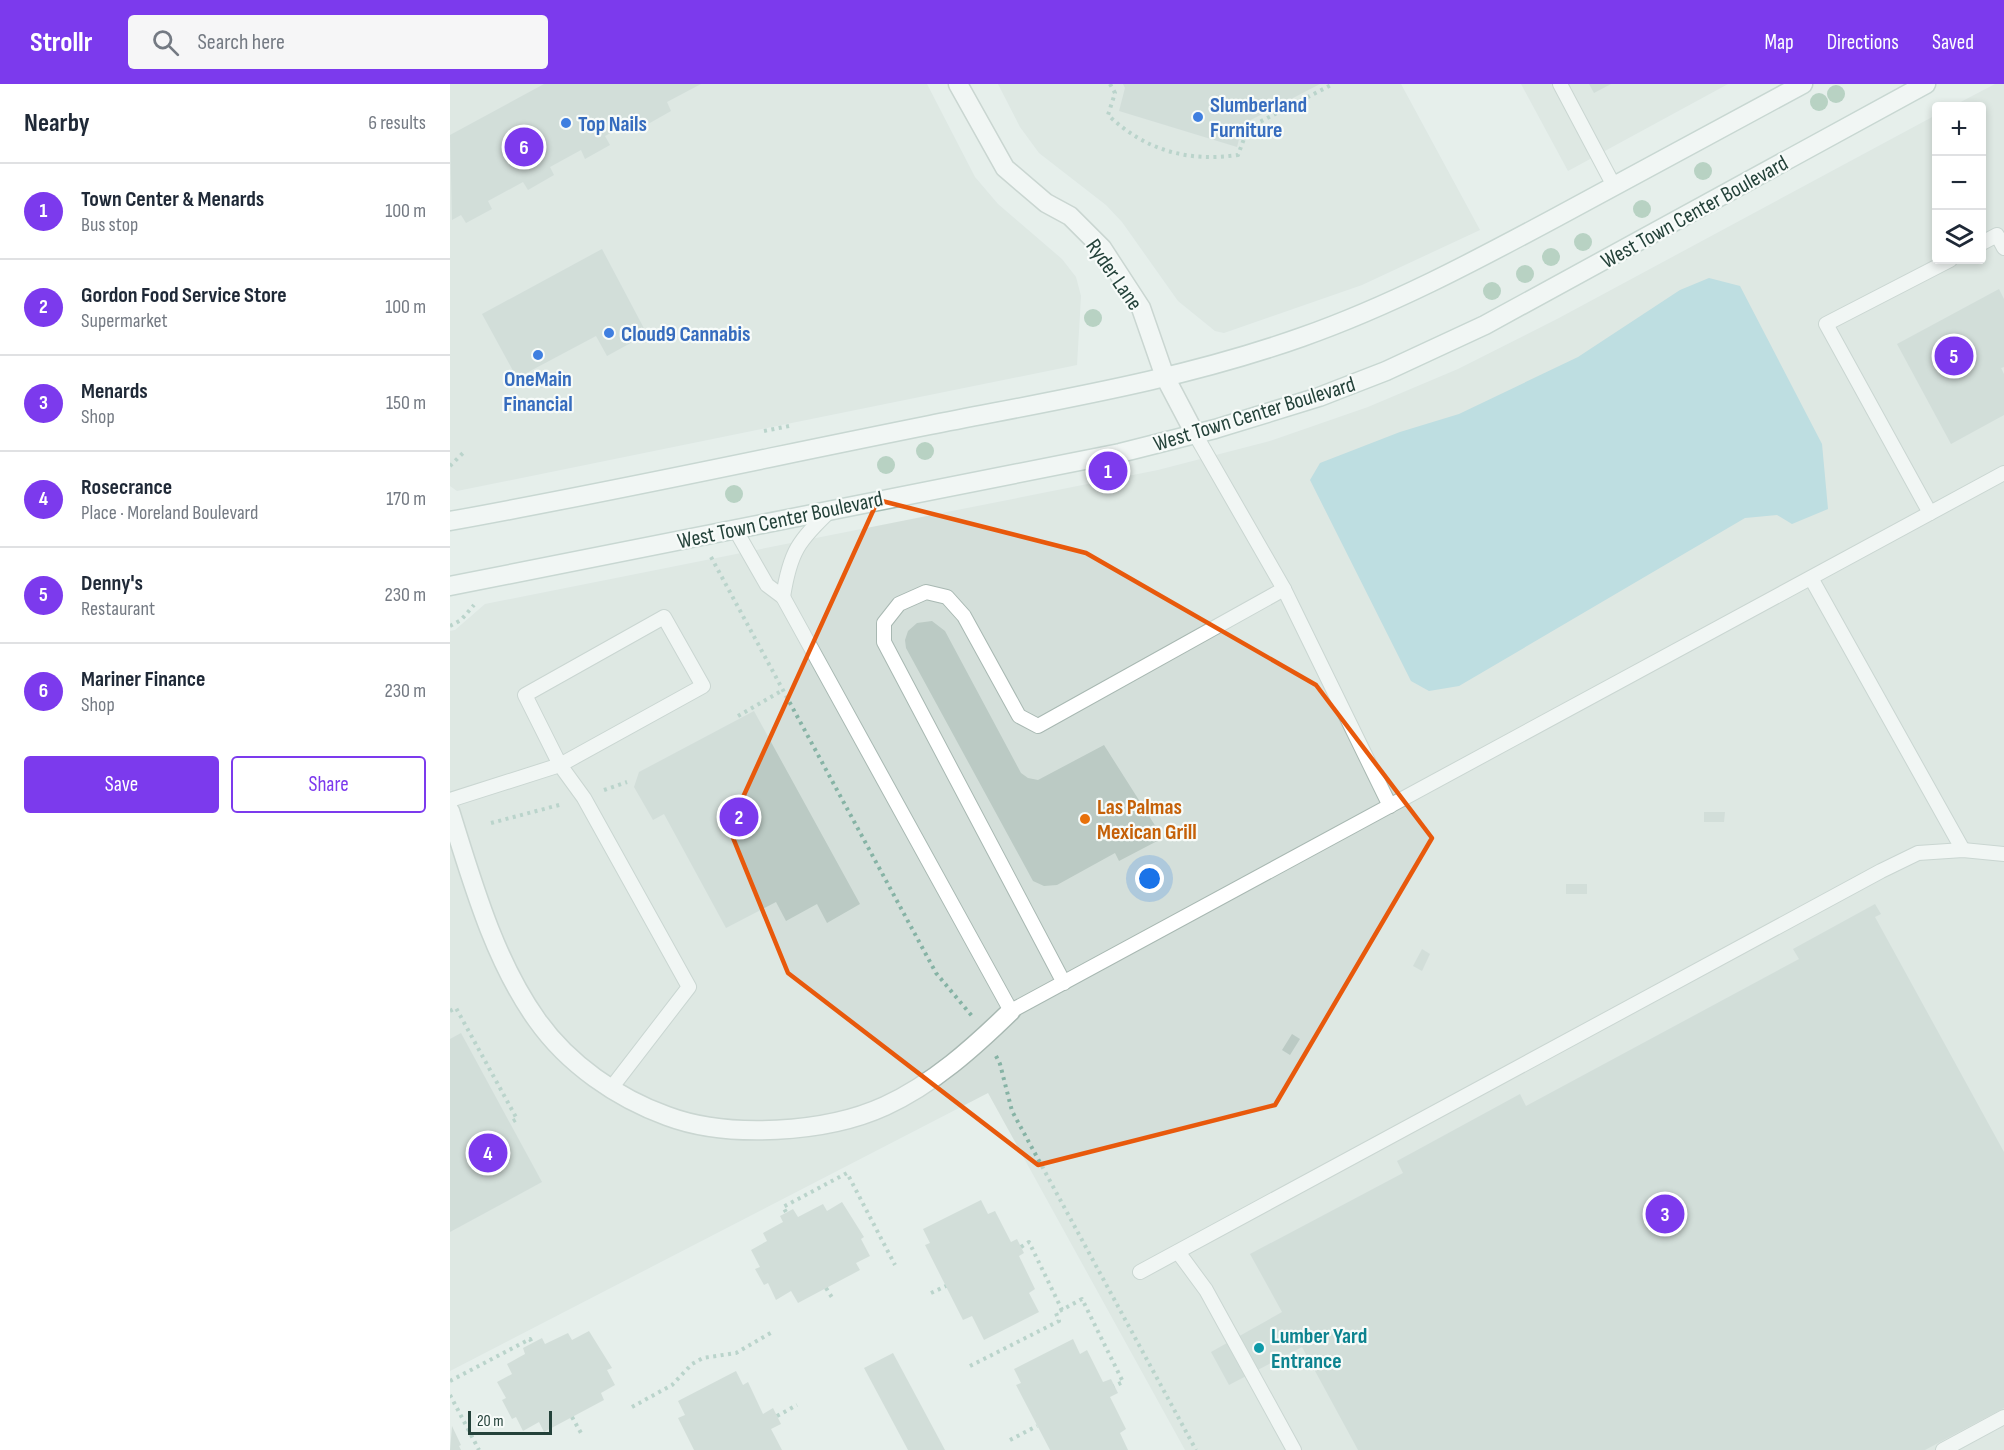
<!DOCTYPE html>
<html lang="en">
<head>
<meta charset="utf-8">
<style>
	body { margin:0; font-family:"Sofia Sans Condensed",sans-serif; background:#f6f6f7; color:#1f2937 }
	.controls { position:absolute; right:18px; top:18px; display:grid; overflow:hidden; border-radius:6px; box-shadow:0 3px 9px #0003 }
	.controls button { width:54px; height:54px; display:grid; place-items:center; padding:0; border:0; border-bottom:2px solid #e0e1e3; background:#fff; color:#1f2937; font:30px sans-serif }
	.scale { position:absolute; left:18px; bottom:15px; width:84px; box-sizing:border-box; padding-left:6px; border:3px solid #24423a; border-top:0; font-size:16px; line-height:21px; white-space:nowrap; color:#24423a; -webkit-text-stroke:4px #f7fbf9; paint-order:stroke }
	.you { position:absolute; left:700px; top:795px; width:21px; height:21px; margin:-15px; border:4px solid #fff; border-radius:50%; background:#1a73e8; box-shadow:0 0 0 9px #1a73e833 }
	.badge { display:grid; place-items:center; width:39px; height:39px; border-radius:50%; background:#7c3aed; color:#fff; font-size:20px; font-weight:700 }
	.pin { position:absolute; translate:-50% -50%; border:3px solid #fff; box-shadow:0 2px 6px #0006 }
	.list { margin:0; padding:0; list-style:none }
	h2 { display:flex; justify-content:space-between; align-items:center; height:78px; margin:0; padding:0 24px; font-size:26px }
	h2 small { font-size:20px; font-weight:400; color:#747a83 }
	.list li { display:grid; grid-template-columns:39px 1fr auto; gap:18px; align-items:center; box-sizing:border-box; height:96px; padding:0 24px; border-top:2px solid #e0e1e3 }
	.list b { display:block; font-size:22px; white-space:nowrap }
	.list p { margin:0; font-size:20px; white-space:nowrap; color:#747a83 }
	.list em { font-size:20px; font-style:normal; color:#747a83 }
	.actions { display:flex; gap:12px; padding:18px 24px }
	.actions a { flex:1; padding:14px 0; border:2px solid #7c3aed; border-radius:6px; text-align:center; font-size:21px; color:#7c3aed }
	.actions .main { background:#7c3aed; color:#fff }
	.icon { flex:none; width:33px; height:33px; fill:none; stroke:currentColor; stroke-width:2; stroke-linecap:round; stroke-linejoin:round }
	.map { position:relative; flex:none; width:1554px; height:1366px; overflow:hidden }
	header { display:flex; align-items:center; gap:36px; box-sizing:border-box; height:84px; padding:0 30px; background:#7c3aed; color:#fff }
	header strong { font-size:28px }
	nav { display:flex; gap:33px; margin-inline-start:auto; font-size:21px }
	.search { width:420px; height:54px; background:#f6f6f7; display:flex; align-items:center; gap:15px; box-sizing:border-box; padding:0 21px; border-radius:6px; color:#747a83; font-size:22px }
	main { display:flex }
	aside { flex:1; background:#fff }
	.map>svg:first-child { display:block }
</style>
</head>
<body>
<header>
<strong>Strollr</strong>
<div class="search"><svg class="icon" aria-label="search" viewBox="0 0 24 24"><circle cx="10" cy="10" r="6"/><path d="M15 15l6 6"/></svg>Search here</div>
<nav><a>Map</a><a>Directions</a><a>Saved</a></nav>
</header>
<main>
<aside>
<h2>Nearby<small>6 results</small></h2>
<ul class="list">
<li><span class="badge">1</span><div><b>Town Center &amp; Menards</b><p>Bus stop</p></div><em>100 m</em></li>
<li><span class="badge">2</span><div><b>Gordon Food Service Store</b><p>Supermarket</p></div><em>100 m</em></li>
<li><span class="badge">3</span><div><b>Menards</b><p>Shop</p></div><em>150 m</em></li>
<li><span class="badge">4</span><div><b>Rosecrance</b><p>Place · Moreland Boulevard</p></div><em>170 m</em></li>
<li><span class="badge">5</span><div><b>Denny's</b><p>Restaurant</p></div><em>230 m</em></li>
<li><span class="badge">6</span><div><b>Mariner Finance</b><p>Shop</p></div><em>230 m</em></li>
</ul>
<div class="actions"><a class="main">Save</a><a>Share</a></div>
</aside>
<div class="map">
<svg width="1554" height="1366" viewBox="0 0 1554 1366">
	<rect width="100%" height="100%" fill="#e6efeb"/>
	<!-- built -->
	<g fill="#d4dfda">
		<path d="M0,0H477L525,93L548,120L612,175L626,193L631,212L627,281L7,407L0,402Z"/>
		<path d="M548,0H951L1030,146L912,201L774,249L765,247L728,217L672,138L656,121L589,69L570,43Z"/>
		<path d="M1071,0H1278L1118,87Z"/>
		<path d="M1545,0H1554V1366H735L538,1009L0,1287V547L5,546L35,520L708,386L820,357L918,323L1008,285L1109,234L1486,31V176H1532V22H1503Z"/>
	</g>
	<!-- water -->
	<path fill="#8ec9d4" d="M1259,194L1290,202L1372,360L1378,425L1342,440L1327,431L1295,434L1009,602L979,607L961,597L860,396L870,379L950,348L1009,330L1128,273L1230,206Z"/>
	<!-- building -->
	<g fill="#bbcac4">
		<path d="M94,0H251L217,18L221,27L191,44L186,35L155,52L160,61L135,75L131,66L100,83L104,91L78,106L73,98L38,117L42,125L16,139L11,131L2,136L0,51Z"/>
		<path d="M673,0H870L793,40L787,63L669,27L675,4Z"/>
		<path d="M1139,0H1161L1144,9Z"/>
		<path d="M152,165L197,250L157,272L146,252L67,294L32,230Z"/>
		<path d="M1549,205L1554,215V283L1551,284L1554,290V331L1501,360L1447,260Z"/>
		<path d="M482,537L495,547L571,689L578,694L588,696L654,661L713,754L669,777L665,769L607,801L594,802L583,797L456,564L455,556L458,547L467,539Z"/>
		<path d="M304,627L410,820L377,839L367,820L336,837L326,818L276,844L214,730L203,736L184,703L189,688Z"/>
		<path d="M1254,728H1275L1274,738H1254Z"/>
		<rect x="1116" y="800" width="21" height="10"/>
		<path d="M1425,820L1431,830L1425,833L1554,1068V1324L1475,1366H908L852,1263L779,1301L761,1268L832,1228L800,1170L953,1089L947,1077L1070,1010L1076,1022L1349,875L1343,865Z"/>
		<path d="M972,865L980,870L972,887L963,882Z"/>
		<path d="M11,949L92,1098L0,1148V955Z"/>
		<path d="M842,950L850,955L840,971L832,966Z"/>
		<path d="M531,1116L538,1130L545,1127L561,1158L567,1155L574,1169L569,1172L585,1205L579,1209L589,1228L534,1256L522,1232L513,1236L475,1161L480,1159L473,1145Z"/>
		<path d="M392,1118L414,1153L411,1155L420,1172L406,1179L410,1186L348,1219L341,1207L326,1216L318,1199L314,1201L305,1185L310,1183L301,1166L317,1157L313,1149L333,1138L330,1132L343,1125L348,1133L373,1120L377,1127Z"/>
		<path d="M139,1247L162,1284L157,1286L165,1301L151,1309L154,1316L94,1348L89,1338L73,1347L66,1333L62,1335L52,1316L56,1314L47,1298L62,1290L57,1280L75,1270L73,1264L92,1254L95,1260L118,1249L122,1256Z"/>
		<path d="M623,1255L630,1270L637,1266L653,1298L661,1295L668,1309L660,1313L676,1345L670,1349L678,1366H600L566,1301L571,1299L564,1285Z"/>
		<path d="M443,1269L495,1366H458L414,1284Z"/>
		<path d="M286,1287L293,1301L298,1298L313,1330L323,1324L331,1340L321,1345L332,1366H244L228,1334L235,1331L228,1317Z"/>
		<path d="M2,1342L11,1361L9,1362L11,1366H0Z"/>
	</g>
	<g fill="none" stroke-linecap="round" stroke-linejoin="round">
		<defs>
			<g id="service">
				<path d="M1110,0L1164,102"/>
				<path d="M1532,159L1547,151L1554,164"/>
				<path d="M745,350L834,505L940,722"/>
				<path d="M1480,429L1376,240L1500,176"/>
				<path d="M285,445L317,501L333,513L561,927L1554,389"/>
				<path d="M1361,494L1513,766"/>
				<path d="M333,513C340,468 348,457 381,426"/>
				<path d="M0,716L110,681L253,602L214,533L75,611L110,681L134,714L239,903L162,1003"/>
				<path d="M614,899L434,558V539L449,520L476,508L497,513L514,532L569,632L588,642L834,505"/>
				<path d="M728,1168L756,1206L844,1366"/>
				<path d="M690,1188L1431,787L1468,769L1513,766L1554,770"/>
				<path d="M1493,1366L1554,1333"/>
			</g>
			<path id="minor" d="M508,0L555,84L596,119L620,132L652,164L691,224L715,293L745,350"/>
			<path id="tertiary" d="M0,727C22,797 44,876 87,936C118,980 167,1014 217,1032C278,1055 376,1049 435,1022C483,1000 523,964 561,927"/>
			<g id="secondary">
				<path d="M0,437C161,408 320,373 480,341C606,316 731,296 852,253C940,222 1023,178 1105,134C1188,89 1270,45 1353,0"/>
				<path d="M0,502L670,369L765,345L869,313L936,287L1035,241L1476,0"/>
			</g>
		</defs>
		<!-- service casing -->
		<use href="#service" stroke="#a8b8b2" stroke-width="16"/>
		<!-- minor casing -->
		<use href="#minor" stroke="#a8b8b2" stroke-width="21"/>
		<!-- tertiary casing -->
		<use href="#tertiary" stroke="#a8b8b2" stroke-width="21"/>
		<!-- secondary casing -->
		<use href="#secondary" stroke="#a4bbb3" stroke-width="21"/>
		<!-- path -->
		<g stroke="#86b3a5" stroke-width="4" stroke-dasharray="3 4.5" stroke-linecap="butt">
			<path d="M660,0L665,9L658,31C696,67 738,78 788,71L798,44L883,0"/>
			<path d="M314,347L339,342"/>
			<path d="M0,382L15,367"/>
			<path d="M261,473L486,889L522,932"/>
			<path d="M0,542L11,536L24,521"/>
			<path d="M288,632L333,606"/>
			<path d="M154,706L177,698"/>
			<path d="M41,739L113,720"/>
			<path d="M0,927L6,924L67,1035L60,1039"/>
			<path d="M546,972L550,980L562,1027L746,1366"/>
			<path d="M336,1128L333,1123L397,1089L445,1181"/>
			<path d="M571,1163L579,1158L612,1226"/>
			<path d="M376,1204L383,1215"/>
			<path d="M481,1209L496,1202"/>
			<path d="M520,1282L609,1237L606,1229L632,1215L673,1298L664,1302"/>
			<path d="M0,1297L80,1255L82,1259"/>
			<path d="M0,1311L29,1366"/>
			<path d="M182,1323L222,1301L242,1280L253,1274L286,1269L324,1247"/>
			<path d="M327,1332L347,1321"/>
			<path d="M122,1333L131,1349"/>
			<path d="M560,1356L587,1342"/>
		</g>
		<!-- service -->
		<use href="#service" stroke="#fff" stroke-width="14"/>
		<!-- minor -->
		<use href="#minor" stroke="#fff" stroke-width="18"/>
		<!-- tertiary -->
		<use href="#tertiary" stroke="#fff" stroke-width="18"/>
		<!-- secondary -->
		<use href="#secondary" stroke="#fff" stroke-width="18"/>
	</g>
	<!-- trees -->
	<g fill="#80af93">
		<circle cx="1386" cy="10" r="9"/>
		<circle cx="1369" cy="18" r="9"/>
		<circle cx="1253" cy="87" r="9"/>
		<circle cx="1192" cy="125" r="9"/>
		<circle cx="1133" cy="158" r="9"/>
		<circle cx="1101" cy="173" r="9"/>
		<circle cx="1075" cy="190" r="9"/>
		<circle cx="1042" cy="207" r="9"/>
		<circle cx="643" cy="234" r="9"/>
		<circle cx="475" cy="367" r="9"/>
		<circle cx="436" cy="381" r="9"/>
		<circle cx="284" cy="410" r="9"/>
	</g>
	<!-- marked area -->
	<path d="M0 0H1554V1366H0ZM428,416L636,469L866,601L982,754L825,1021L588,1081L338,889L279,744Z" fill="#e6efeb" fill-opacity=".55" fill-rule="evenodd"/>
	<path fill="none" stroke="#e8590c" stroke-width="4.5" stroke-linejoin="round" d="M428,416L636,469L866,601L982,754L825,1021L588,1081L338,889L279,744Z"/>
	<!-- markers -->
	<g fill="#3f7fe0" stroke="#f7fbf9" stroke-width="2">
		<circle cx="748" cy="33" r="6"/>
		<circle cx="116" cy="39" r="6"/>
		<circle cx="159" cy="249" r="6"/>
		<circle cx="88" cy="271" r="6"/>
	</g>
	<circle fill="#e8710a" stroke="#f7fbf9" stroke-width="2" cx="635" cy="735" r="6"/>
	<circle fill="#0f9aa8" stroke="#f7fbf9" stroke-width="2" cx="809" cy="1264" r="6"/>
	<g text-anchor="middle" stroke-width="4.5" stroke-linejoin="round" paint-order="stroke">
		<!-- shop labels -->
		<g font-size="22" font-weight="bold" fill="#366cbe" stroke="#f7fbf9" text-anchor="start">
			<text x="760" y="28">Slumberland<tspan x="760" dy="25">Furniture</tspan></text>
			<text x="128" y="47">Top Nails</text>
			<text x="171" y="257">Cloud9 Cannabis</text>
			<text x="88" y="302" text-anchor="middle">OneMain<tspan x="88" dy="25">Financial</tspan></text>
		</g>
		<!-- street labels -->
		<g font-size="22" fill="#24423a" stroke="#f7fbf9">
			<text transform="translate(1244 127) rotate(-29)" y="8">West Town Center Boulevard</text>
			<text transform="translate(665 190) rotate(55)" y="8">Ryder Lane</text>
			<text transform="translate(804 329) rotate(-17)" y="8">West Town Center Boulevard</text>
			<text transform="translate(330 435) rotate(-12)" y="8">West Town Center Boulevard</text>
		</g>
		<!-- food labels -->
		<g font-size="22" font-weight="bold" fill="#c56008" stroke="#f7fbf9" text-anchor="start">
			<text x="647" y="730">Las Palmas<tspan x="647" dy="25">Mexican Grill</tspan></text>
		</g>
		<!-- culture labels -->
		<g font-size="22" font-weight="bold" fill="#0d838f" stroke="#f7fbf9" text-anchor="start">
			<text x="821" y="1259">Lumber Yard<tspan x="821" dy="25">Entrance</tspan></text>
		</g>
	</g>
</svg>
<div class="controls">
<button>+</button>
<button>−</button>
<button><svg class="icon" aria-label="layers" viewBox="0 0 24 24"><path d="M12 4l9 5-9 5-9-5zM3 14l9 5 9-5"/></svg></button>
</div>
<div class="scale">20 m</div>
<div class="you"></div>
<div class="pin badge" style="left:658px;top:387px">1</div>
<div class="pin badge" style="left:289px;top:733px">2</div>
<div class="pin badge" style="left:1215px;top:1130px">3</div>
<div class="pin badge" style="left:38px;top:1069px">4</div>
<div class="pin badge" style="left:1504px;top:272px">5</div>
<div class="pin badge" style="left:74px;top:63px">6</div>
</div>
</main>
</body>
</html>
